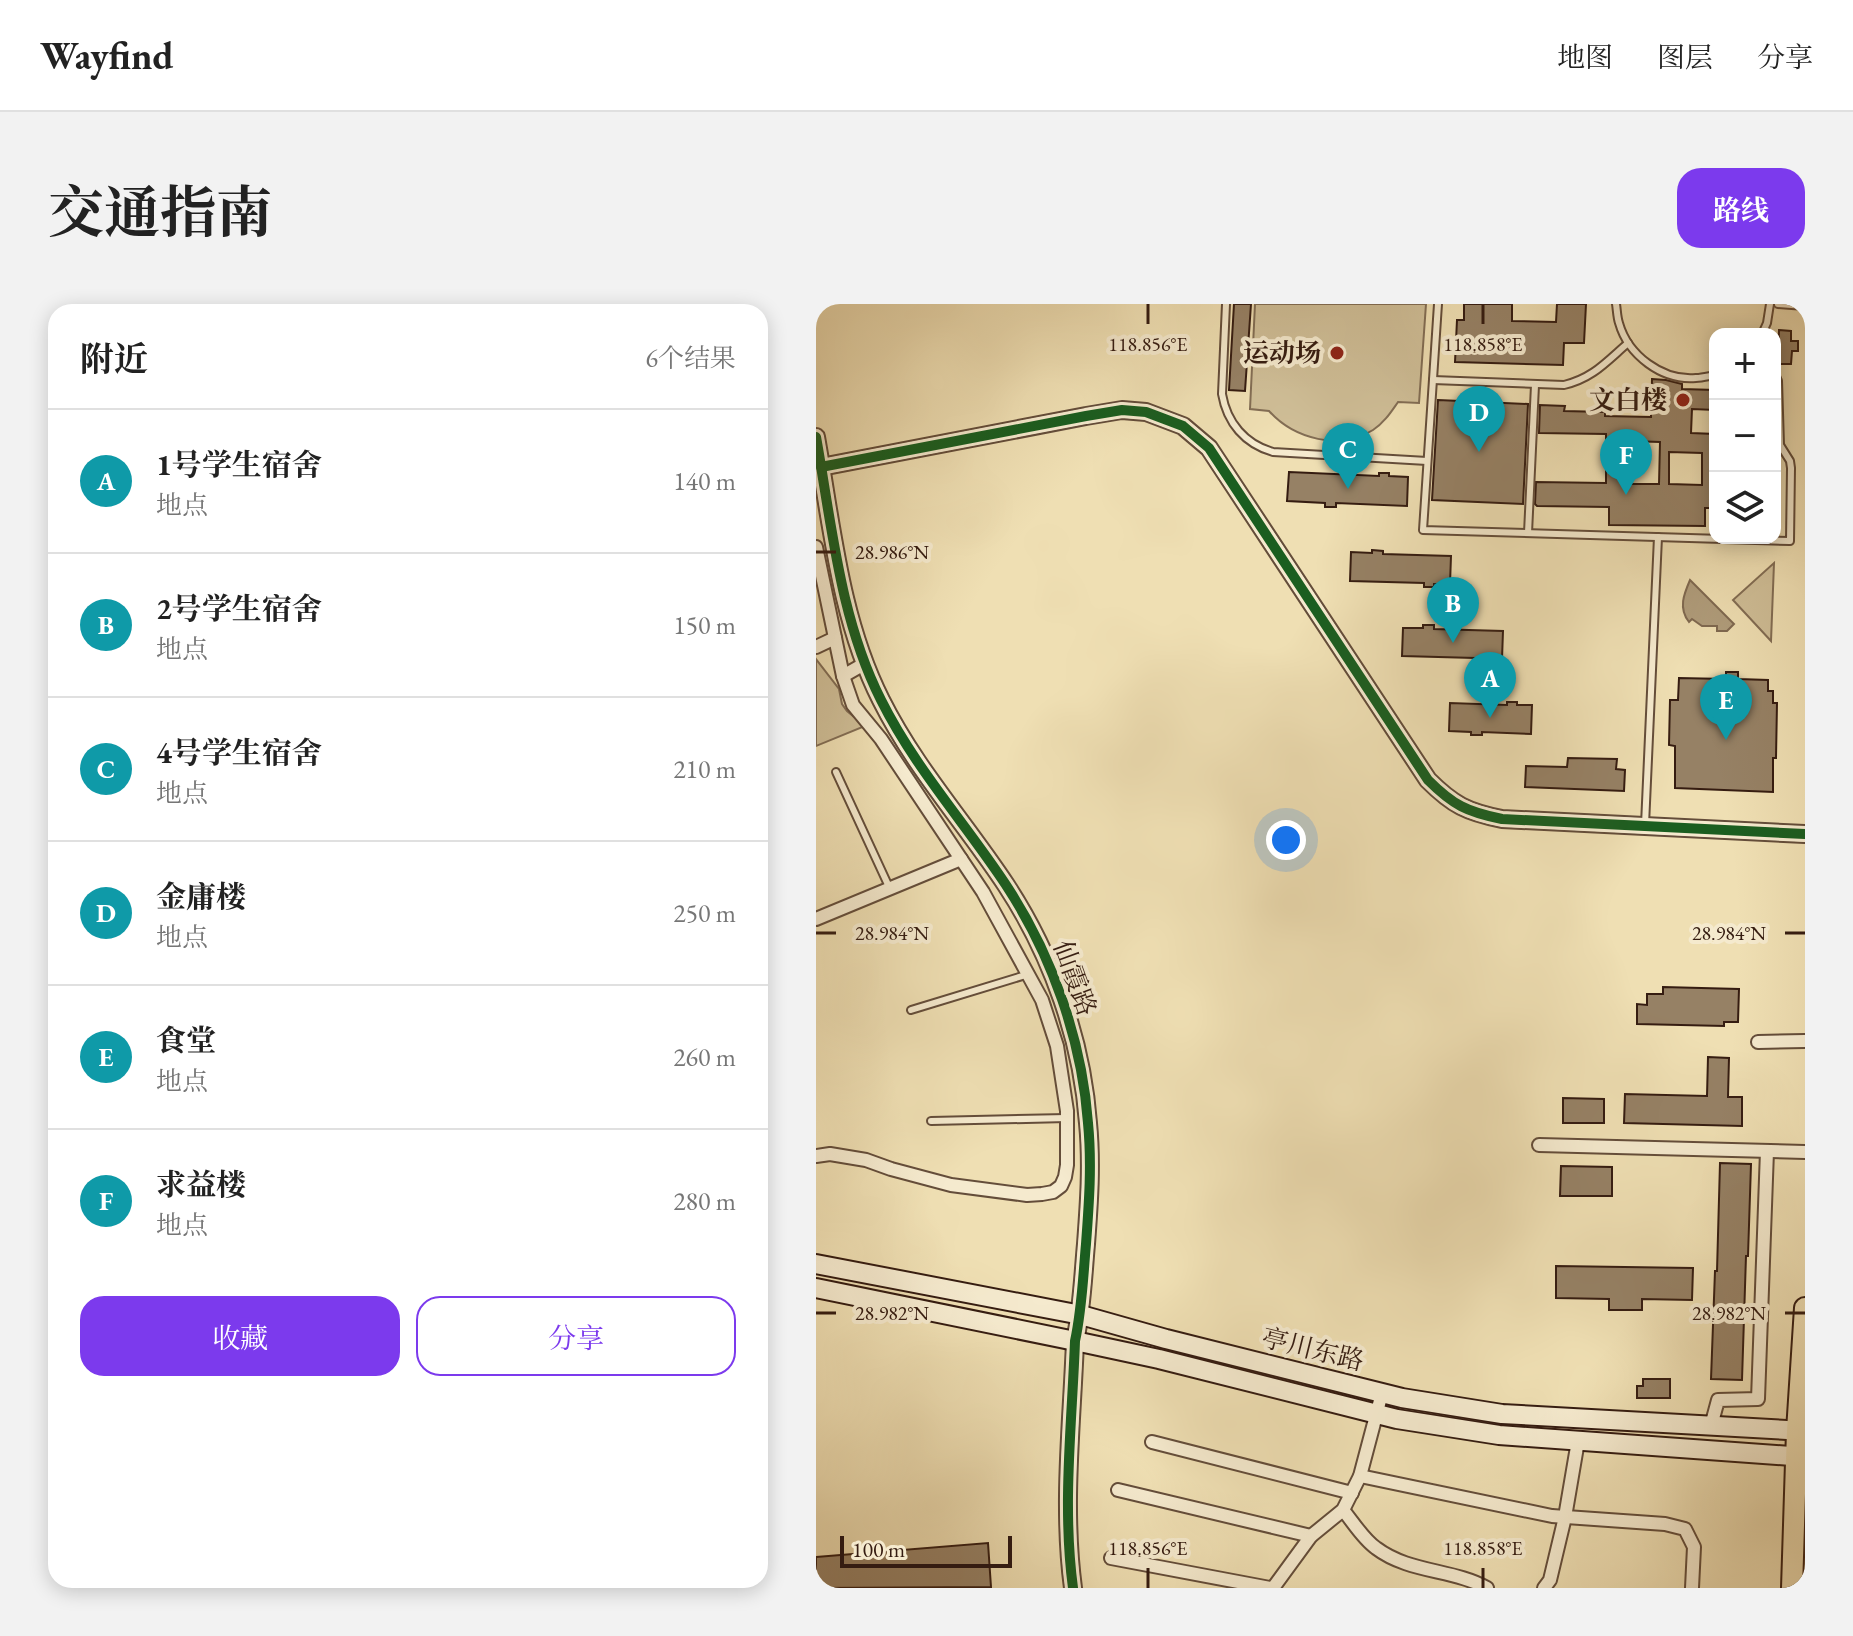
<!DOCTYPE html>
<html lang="zh">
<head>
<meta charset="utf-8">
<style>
	body { margin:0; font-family:"EB Garamond","Noto Serif SC",serif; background:#f2f2f2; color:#222 }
	.controls { position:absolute; right:24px; top:24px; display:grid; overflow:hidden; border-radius:16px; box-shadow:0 4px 20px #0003 }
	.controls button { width:72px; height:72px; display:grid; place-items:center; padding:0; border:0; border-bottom:2px solid #e0e0e0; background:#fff; color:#222; font:40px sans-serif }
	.scale { position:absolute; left:24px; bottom:20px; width:172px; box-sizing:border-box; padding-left:8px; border:4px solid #351c11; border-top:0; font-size:22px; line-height:28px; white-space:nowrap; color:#351c11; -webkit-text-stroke:6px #f5eace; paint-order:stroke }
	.you { position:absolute; left:470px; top:536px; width:28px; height:28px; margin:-20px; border:6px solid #fff; border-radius:50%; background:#1a73e8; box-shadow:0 0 0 12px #1a73e833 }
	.badge { display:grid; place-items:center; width:52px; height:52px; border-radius:50%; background:#7c3aed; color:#fff; font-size:26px; font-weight:700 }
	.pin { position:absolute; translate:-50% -66px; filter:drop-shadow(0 2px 4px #0008) }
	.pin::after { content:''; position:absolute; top:42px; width:28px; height:24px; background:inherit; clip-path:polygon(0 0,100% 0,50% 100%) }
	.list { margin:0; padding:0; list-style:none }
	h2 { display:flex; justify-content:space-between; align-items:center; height:104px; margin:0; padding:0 32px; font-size:34px }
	h2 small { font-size:26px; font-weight:400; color:#767676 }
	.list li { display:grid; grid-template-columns:52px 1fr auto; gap:24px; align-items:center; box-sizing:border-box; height:144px; padding:0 32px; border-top:2px solid #e0e0e0 }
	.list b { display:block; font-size:30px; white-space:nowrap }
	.list p { margin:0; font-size:26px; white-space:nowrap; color:#767676 }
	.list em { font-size:26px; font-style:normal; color:#767676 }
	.actions { display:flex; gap:16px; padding:24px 32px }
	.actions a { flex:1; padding:18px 0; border:2px solid #7c3aed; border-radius:24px; text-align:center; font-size:28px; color:#7c3aed }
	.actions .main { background:#7c3aed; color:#fff }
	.icon { flex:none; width:44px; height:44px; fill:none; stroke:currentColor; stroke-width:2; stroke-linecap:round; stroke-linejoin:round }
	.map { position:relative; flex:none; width:989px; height:1284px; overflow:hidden; border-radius:24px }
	header { display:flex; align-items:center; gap:48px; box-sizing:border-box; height:112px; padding:0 40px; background:#fff; border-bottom:2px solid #e0e0e0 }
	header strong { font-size:38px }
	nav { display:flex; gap:44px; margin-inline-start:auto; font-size:28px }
	.intro { display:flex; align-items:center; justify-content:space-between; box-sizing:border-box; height:192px; padding:0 48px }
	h1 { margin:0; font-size:56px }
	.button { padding:20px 36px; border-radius:24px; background:#7c3aed; color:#fff; font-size:28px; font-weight:700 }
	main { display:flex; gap:48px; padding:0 48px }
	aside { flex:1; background:#fff; border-radius:24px; box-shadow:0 4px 20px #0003 }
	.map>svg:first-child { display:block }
</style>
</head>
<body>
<header>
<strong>Wayfind</strong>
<nav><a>地图</a><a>图层</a><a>分享</a></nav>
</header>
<div class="intro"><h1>交通指南</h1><a class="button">路线</a></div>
<main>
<aside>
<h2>附近<small>6个结果</small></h2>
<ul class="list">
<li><span class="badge" style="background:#0f9aa8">A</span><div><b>1号学生宿舍</b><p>地点</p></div><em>140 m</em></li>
<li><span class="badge" style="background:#0f9aa8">B</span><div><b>2号学生宿舍</b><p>地点</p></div><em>150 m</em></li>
<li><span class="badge" style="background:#0f9aa8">C</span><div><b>4号学生宿舍</b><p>地点</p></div><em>210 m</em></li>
<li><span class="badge" style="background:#0f9aa8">D</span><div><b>金庸楼</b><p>地点</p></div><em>250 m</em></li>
<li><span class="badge" style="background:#0f9aa8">E</span><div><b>食堂</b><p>地点</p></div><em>260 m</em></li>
<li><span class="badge" style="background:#0f9aa8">F</span><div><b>求益楼</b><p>地点</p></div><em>280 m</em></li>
</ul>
<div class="actions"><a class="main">收藏</a><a>分享</a></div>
</aside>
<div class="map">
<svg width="989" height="1284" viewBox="0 0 989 1284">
	<rect width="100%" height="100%" fill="#efdfb3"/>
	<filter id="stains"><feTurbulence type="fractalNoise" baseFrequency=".0025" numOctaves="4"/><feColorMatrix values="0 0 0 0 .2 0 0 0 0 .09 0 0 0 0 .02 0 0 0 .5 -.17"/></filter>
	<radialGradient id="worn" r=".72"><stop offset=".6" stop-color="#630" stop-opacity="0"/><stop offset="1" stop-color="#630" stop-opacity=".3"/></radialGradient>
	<!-- green -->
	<g fill="#cfbe97" stroke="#826d54" stroke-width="2">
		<path d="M439,0H610L603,99L582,98C575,108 568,119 557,126C524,147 478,135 453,107L434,105Z"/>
		<path d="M958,259L955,337L917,296Z"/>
		<path d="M0,355L23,385L26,400L31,407L49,422L0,442Z"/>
	</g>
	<!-- water -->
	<path fill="#b09d7c" stroke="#7f6951" stroke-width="2" d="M874,276L918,320L911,327H901V322H886L876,315L873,318C862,304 868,290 874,276Z"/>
	<!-- building -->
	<g fill="#968165" stroke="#351c11" stroke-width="2" fill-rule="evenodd">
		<path d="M418,0H435L429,87L413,86Z"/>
		<path d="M648,0H696V17L740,18L741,0H770L768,39H748L747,61L639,58L641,16H648Z"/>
		<path d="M963,26L975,27V37H982V47H976L975,60H962Z"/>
		<path d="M836,75L850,76L866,80V85L899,86V106L876,105L875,129L899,130L897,181H899V204H889V222L793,221V203L721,202L719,200L720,178L790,179V130L723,129L724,101L749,102L748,107L789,108V112L835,113ZM812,137L844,138L843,180H811ZM853,148L886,149V181L853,180Z"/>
		<path d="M622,96L712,100L707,200L616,196Z"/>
		<path d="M473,168L563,172V169H573V172L592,173L591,202L520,199V203H509V199L471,197Z"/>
		<path d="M556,246L567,247V250L635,252L634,280H618V283H608V279L534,277L535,248L556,249Z"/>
		<path d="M607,321H618V325L687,327L686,355H669V358H659V354L586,352L587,324H607Z"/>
		<path d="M910,368H922V375L952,376V387H957V399H961L960,454H957V488L859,484V442L853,441L854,396H862L863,374L910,375Z"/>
		<path d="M691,398H701V401H716L715,430L666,428V431H655V428L633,427L634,399L691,401Z"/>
		<path d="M752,454L801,455L800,465L809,466L808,487L709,483L710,462L751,463Z"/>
		<path d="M847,683L923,685L922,718H908V722L821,720V700L831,701V690H847Z"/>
		<path d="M892,753L913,754L912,793H926V822L808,819L809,790L891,792Z"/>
		<path d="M747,794L788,795V819H747Z"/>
		<path d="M904,859L935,860L932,952H930L926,1076L895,1075L899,967H901Z"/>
		<path d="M745,862L796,863V892H744Z"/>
		<path d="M740,962L877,964L876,996L826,995V1006H793V995L740,994Z"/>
		<path d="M827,1075H854V1094H821V1082H827Z"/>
		<path d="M172,1239L175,1283L0,1284V1253Z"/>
	</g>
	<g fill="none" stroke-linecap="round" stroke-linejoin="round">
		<defs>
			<g id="service">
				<path d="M410,0L406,90C411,119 429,140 457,148L611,157"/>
				<path d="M622,0L607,226L974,237L975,164L974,157L964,141L962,77L959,70"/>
				<path d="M800,0C801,6 801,13 803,19C812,51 846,77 880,74C886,74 893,72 899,71"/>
				<path d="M962,0L989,2"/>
				<path d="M946,30L951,19L954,0"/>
				<path d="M617,76L748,81C777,74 790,58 812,39"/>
				<path d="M712,229L719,81"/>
				<path d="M20,468L74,585"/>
				<path d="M829,521L842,233"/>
				<path d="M95,706L213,670"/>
				<path d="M115,817L251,814"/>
			</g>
			<g id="minor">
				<path d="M0,243L27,372L37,401L65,435L167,588L226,696L241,742L251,807V861L249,873L245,882L237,888L226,890L211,891L135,881L75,865L50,856L14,850L0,852"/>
				<path d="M0,343L19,334"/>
				<path d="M27,372L48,360"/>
				<path d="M0,615L145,555"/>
				<path d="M942,738L989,737"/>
				<path d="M723,841L989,848"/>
				<path d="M895,1122L902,1096L942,1095L951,847"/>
				<path d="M336,1138L536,1189"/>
				<path d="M544,1172L736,1212L849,1220L869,1225L878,1243L876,1284"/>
				<path d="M302,1186L495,1232"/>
				<path d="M527,1206C537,1218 547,1235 560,1244C593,1269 637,1265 671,1284"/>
				<path d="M295,1254L454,1284"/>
				<path d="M457,1284L495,1232L527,1206L544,1172L566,1089"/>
				<path d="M728,1284L734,1276L749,1213L762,1137"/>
			</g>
			<g id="tertiary">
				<path d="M0,133C16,222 24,315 65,396C99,464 149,519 190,581C236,651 266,736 272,819C276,860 273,900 270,940C267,973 266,1005 259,1037C256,1119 246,1202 257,1284"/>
				<path d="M5,163L270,112L306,106L330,108L367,122L393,144L612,476C637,501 651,508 686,515L989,530"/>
			</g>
			<g id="secondary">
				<path d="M0,960L265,1011L350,1035L586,1094L686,1110L989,1127"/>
				<path d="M0,984L259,1037L343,1055L581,1115L683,1131L989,1153"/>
			</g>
			<path id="primary" d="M976,1284L981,1127L989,1004"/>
		</defs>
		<!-- service casing -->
		<use href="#service" stroke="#644d3a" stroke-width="10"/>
		<!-- minor casing -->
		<use href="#minor" stroke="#644d3a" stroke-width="16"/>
		<!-- tertiary casing -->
		<use href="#tertiary" stroke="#644d3a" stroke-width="20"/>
		<!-- secondary casing -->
		<use href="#secondary" stroke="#351c11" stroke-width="22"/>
		<!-- primary casing -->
		<use href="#primary" stroke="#351c11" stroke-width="24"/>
		<!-- service -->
		<use href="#service" stroke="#f5eace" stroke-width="6"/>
		<!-- minor -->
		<use href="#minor" stroke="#f5eace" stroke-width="12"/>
		<!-- tertiary -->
		<use href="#tertiary" stroke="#f5eace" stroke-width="16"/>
		<!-- secondary -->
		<use href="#secondary" stroke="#f5eace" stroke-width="18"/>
		<!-- primary -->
		<use href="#primary" stroke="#efdfb3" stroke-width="20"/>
		<defs>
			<g id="cycleway">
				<path d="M0,133C16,222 24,315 65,396C99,464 149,519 190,581C236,651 266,736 272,819C276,860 273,900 270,940C267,973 266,1005 259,1037C256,1119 246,1202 257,1284"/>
				<path d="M5,163L270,112L306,106L330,108L367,122L393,144L612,476C637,501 651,508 686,515L989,530"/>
			</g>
		</defs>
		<!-- cycleway casing -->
		<use href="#cycleway" stroke="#f5eace" stroke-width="15"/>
		<!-- cycleway -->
		<use href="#cycleway" stroke="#1b5e20" stroke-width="10"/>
	</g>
	<!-- ticks -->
	<path fill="none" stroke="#351c11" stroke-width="3" d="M332,0V20M667,0V20M0,248H20M0,629H20M969,629H989M0,1009H20M969,1009H989M332,1264V1284M667,1264V1284"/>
	<!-- markers -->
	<g fill="#8f2418" stroke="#f5eace" stroke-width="3">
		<circle cx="521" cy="49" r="8"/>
		<circle cx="867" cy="96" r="8"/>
	</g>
	<g text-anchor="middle" stroke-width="8" stroke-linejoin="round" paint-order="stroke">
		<!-- poi labels -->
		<g font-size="26" font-weight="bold" fill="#351c11" stroke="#f5eace" text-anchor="end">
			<text x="505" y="58">运动场</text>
			<text x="851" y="105">文白楼</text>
		</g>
		<!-- street labels -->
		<g font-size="26" fill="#351c11" stroke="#f5eace">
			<text transform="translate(259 674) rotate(70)" y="9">仙霞路</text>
			<text transform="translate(497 1045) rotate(14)" y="9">亭川东路</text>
		</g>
	</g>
	<g font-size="20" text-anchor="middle" fill="#351c11" stroke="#f5eace" stroke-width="8" stroke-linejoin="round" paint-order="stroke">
		<text x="332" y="47">118.856°E</text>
		<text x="667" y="47">118.858°E</text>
		<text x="76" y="255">28.986°N</text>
		<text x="76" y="636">28.984°N</text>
		<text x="913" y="636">28.984°N</text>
		<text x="76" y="1016">28.982°N</text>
		<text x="913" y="1016">28.982°N</text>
		<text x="332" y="1251">118.856°E</text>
		<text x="667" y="1251">118.858°E</text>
	</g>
	<rect width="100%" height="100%" filter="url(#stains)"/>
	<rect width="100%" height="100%" fill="url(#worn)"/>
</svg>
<div class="controls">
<button>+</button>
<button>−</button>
<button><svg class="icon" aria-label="layers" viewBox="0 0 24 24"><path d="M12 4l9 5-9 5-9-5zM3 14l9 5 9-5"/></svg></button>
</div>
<div class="scale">100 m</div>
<div class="you"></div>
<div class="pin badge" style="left:674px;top:414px;background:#0f9aa8">A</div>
<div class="pin badge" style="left:637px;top:339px;background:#0f9aa8">B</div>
<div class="pin badge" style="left:532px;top:185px;background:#0f9aa8">C</div>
<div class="pin badge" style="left:663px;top:148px;background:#0f9aa8">D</div>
<div class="pin badge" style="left:910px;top:436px;background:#0f9aa8">E</div>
<div class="pin badge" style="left:810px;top:191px;background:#0f9aa8">F</div>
</div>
</main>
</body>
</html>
